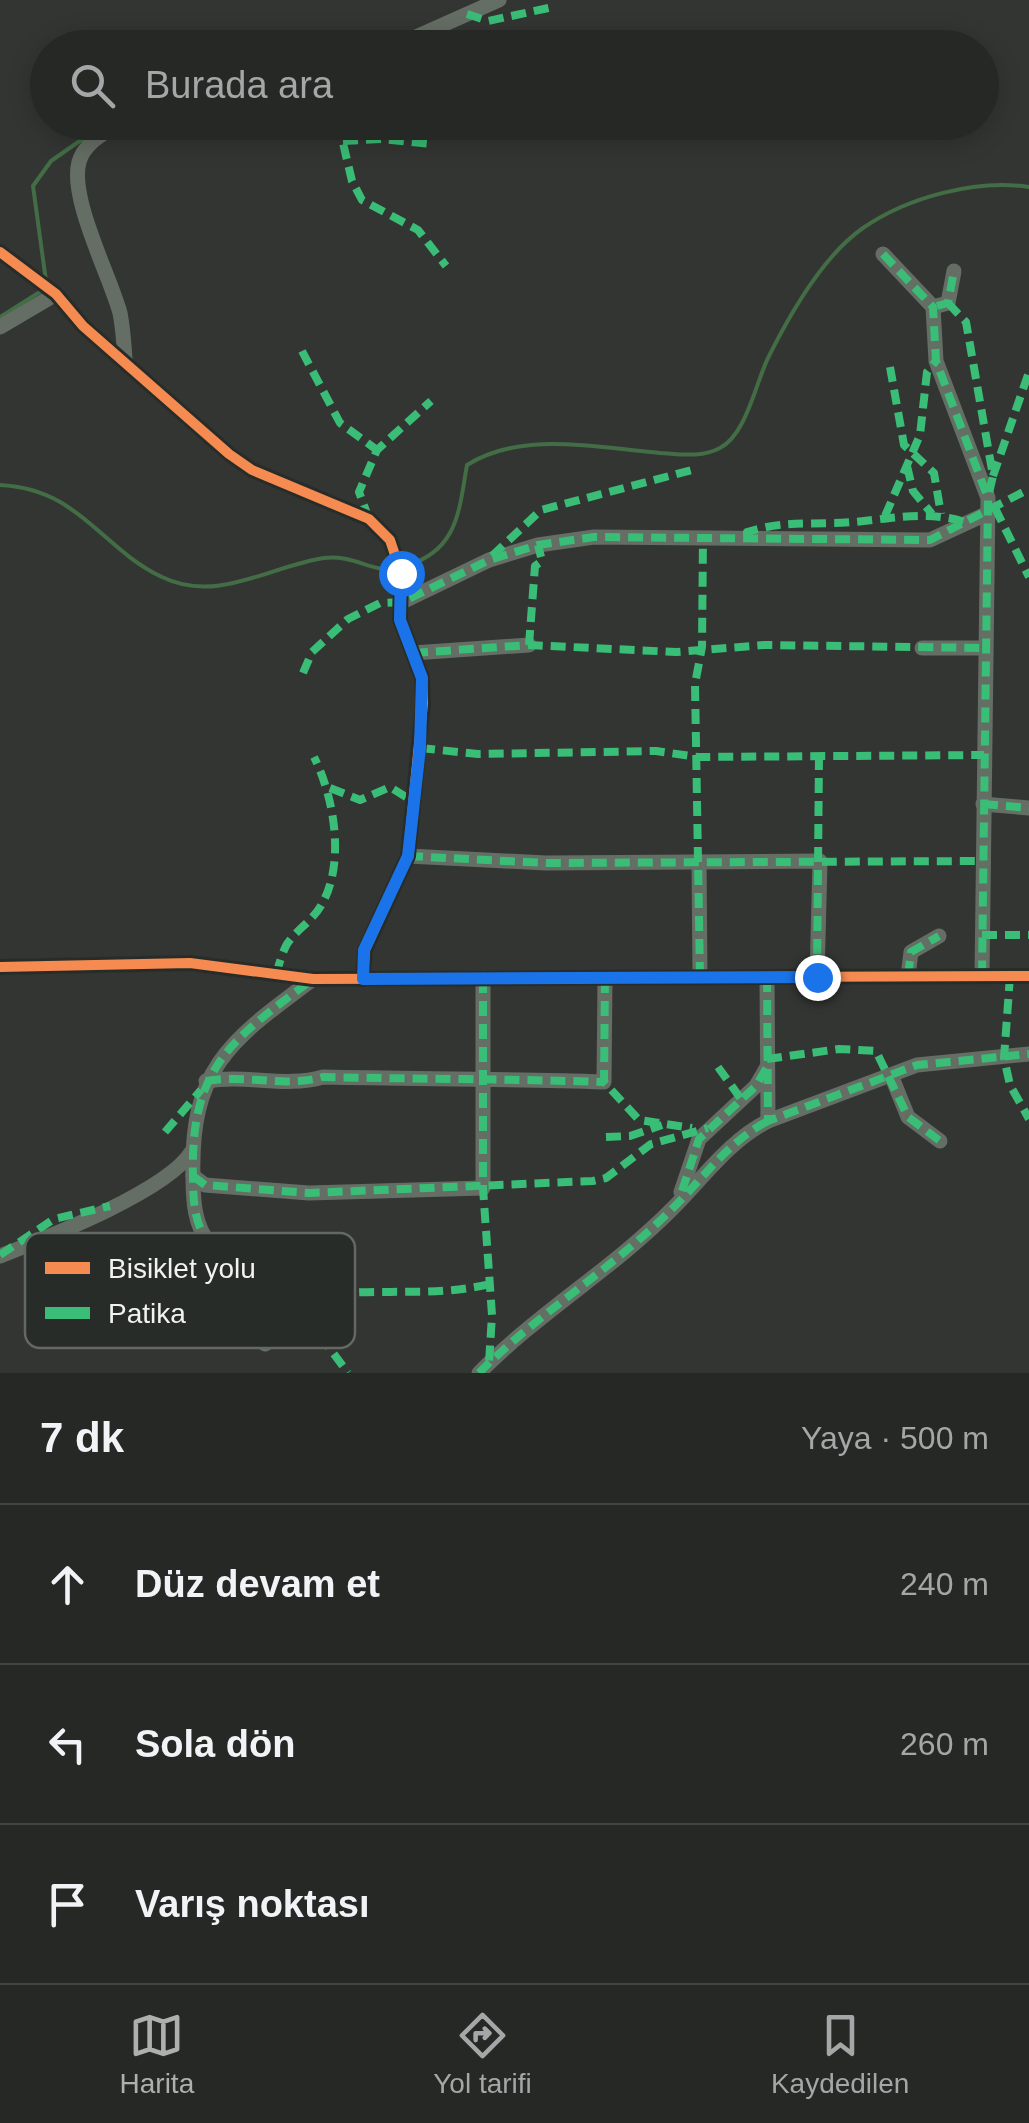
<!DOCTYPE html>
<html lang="tr">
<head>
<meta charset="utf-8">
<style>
	body { margin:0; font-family:Arial,sans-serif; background:#323432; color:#f1f3f6 }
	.stop { position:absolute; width:30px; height:30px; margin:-22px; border:8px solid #1a73e8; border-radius:50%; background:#fff }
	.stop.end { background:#1a73e8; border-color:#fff; box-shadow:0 2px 10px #0008 }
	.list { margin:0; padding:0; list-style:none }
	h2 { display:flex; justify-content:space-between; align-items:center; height:130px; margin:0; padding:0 40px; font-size:42px }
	h2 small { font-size:32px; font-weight:400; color:#a4a6a7 }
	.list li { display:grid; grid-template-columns:65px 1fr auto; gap:30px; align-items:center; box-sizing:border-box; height:160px; padding:0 40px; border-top:2px solid #424443 }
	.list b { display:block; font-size:38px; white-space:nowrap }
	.list em { font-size:32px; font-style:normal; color:#a4a6a7 }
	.icon { flex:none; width:55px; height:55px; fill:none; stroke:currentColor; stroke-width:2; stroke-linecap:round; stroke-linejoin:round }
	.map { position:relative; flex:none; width:1029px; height:1373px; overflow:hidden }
	.search { position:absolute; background:#262826; box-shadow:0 5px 25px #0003; left:30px; right:30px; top:30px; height:110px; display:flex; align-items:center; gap:25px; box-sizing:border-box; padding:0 35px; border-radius:55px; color:#a4a6a7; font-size:38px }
	.sheet { height:610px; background:#262826 }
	nav { display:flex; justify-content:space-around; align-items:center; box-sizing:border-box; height:140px; border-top:2px solid #424443; background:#262826; font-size:28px; color:#a4a6a7 }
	nav a { display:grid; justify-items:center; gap:5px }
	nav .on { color:#aeb0ae }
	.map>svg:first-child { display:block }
</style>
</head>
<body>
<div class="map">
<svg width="1029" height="1373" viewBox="0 0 1029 1373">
	<rect width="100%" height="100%" fill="#333533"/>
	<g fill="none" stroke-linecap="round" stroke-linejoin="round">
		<!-- stream -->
		<g stroke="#426d45" stroke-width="4">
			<path d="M46,281L33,186L51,161L94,131"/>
			<path d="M0,317L43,290"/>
			<path d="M0,485C80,489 99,547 162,577C217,604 270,566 324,558C354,554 374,574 397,568"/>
			<path d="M406,566C459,550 459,509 467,465C523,430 598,448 660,453C680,454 701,458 720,448C747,434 756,381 769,356C790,314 824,255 863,228C908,197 976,179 1029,187"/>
		</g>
		<!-- minor -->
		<g stroke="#656e65" stroke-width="15">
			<path d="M391,48L499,0"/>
			<path d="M125,122C107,130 84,143 79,162C69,198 110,276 120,313C123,328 124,344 125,359"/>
			<path d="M0,252L56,294L83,326L229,454L252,470L369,519L390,540L401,573L400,620L422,678L423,703L408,856L365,950L363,979"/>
			<path d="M883,254L933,307L936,361L988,498L982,976"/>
			<path d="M933,307L948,303L954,271"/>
			<path d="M0,327L56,294"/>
			<path d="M402,602L489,560L538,545L594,537L930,540L986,514"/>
			<path d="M922,648H985"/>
			<path d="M413,653L529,645"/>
			<path d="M983,804L1029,808"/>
			<path d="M408,856L546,863L820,861L817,977"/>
			<path d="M699,861L700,977"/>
			<path d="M0,967L190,963L313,979L1029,976"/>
			<path d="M908,976L911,952L939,936"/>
			<path d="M767,977L768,1121L917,1065L1029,1054"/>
			<path d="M891,1075L908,1117L940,1141"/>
			<path d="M206,1081C247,1074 284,1088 323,1077C417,1079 510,1079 604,1082L605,978"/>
			<path d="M193,1176L205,1185L309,1193L483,1188V978"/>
			<path d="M681,1192L699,1139L756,1086L767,1067"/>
			<path d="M0,1256C46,1238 168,1191 192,1151"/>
			<path d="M265,1344L301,1322C289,1298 274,1279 250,1266C237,1259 219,1255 210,1244C194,1226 193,1199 193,1177C190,1067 231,1040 313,979"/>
			<path d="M479,1373C538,1313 614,1268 673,1208C704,1177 729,1141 768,1121"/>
		</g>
		<!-- quiet -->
		<g stroke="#3abd76" stroke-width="8" stroke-dasharray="15 8" stroke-linecap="butt">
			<path d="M467,14L488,21L553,7"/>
			<path d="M338,122L352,181L362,200L418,230L446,266"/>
			<path d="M343,141L381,139L432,144"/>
			<path d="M883,254L933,307L936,361L988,498L982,976"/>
			<path d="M948,303L966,322L993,476L989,493"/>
			<path d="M937,306L948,303L954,271"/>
			<path d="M302,351L340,423L377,450"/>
			<path d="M890,367L904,445L934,473L941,514"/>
			<path d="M907,466L913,491L932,514"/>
			<path d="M993,476L1029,372"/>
			<path d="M995,508L1029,577"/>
			<path d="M885,516L920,435L927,372L936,361"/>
			<path d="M369,519L359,492L377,450L431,401"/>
			<path d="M747,536V532C780,522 797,524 831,523C879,523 921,507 968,523"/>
			<path d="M492,556L541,510L692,470"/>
			<path d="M529,645L535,566L542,561L538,545"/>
			<path d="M413,653L529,645L676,652L765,645L985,648"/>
			<path d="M303,673L312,652L348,619L380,603L402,602L489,560L538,545L594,537L930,540L1029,489"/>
			<path d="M420,748L478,754L656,751L698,757L984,755"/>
			<path d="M330,788L360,800L390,787L414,802"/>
			<path d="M983,804L1029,808"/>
			<path d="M408,856L546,863L983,861"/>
			<path d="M982,935H1029"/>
			<path d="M276,974C279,965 282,953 287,944C297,929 314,920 323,902C345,861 334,797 314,757"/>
			<path d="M908,976L911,952L939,936"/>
			<path d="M1010,976L1004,1058L1010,1085L1029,1119"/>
			<path d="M700,977L695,684L702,647L703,537"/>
			<path d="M767,977L768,1121L917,1065L1029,1054"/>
			<path d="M817,977L819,756"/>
			<path d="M483,978V1188L492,1315L489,1363"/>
			<path d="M605,978L604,1082L639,1120L692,1128"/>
			<path d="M767,1059L839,1049L876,1051L908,1117L940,1141"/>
			<path d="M718,1067L741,1099"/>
			<path d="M206,1081C247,1074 284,1088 323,1077C417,1079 510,1079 604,1082"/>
			<path d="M165,1132L201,1090"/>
			<path d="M606,1137L630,1136L662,1125"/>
			<path d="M193,1176L205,1185L309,1193L593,1181L606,1178L651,1144L708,1128"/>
			<path d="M682,1191L699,1139L756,1086L767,1067"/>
			<path d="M0,1255L54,1219L110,1206"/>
			<path d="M291,1302C356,1283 425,1300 490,1284"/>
			<path d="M301,1322L325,1342L348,1373"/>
			<path d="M265,1344L301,1322C289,1298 274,1279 250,1266C237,1259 219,1255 210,1244C194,1226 193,1199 193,1177C190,1067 231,1040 313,979"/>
			<path d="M479,1373C538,1313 614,1268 673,1208C704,1177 729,1141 768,1121"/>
		</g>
		<defs>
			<g id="cycleway">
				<path d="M0,252L56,294L83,326L229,454L252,470L369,519L390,540L401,573L400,620L422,678L423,703L408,856L365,950L363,979"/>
				<path d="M0,967L190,963L313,979L1029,976"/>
			</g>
		</defs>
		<!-- cycleway casing -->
		<use href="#cycleway" stroke="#282c28" stroke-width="16"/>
		<!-- cycleway -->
		<use href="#cycleway" stroke="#f68b52" stroke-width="10"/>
	</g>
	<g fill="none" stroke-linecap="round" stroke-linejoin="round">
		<!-- route -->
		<path stroke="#1a73e8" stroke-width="12" d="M401,573L400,620L422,678L420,748L408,856L364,950L363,979L817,977"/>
	</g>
	<!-- legend -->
	<rect x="25" y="1233" width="330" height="115" rx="15" fill="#282c28" stroke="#646864" stroke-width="2.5"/>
	<rect x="45" y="1262" width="45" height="12" fill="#f68b52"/>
	<rect x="45" y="1307" width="45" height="12" fill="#3abd76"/>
	<g font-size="28" fill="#f1f3f1">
		<text x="108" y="1278">Bisiklet yolu</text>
		<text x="108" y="1323">Patika</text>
	</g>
</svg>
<div class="stop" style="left:401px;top:573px"></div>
<div class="stop end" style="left:817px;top:977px"></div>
<div class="search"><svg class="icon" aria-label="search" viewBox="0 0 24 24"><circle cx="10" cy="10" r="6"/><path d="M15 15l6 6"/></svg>Burada ara</div>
</div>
<section class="sheet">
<h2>7 dk<small>Yaya · 500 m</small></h2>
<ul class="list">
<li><svg class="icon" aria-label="ahead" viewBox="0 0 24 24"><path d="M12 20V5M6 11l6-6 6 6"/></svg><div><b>Düz devam et</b></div><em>240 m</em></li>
<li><svg class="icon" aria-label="left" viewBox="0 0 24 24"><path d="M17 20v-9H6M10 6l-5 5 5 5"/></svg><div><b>Sola dön</b></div><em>260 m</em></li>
<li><svg class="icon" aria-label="arrive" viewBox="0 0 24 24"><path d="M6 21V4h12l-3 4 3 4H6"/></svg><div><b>Varış noktası</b></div></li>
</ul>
</section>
<nav>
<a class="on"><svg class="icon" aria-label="map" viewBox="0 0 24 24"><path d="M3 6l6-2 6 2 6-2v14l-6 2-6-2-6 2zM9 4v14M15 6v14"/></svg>Harita</a>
<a><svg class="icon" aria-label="directions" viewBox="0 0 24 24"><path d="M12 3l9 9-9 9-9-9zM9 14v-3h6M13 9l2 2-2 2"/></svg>Yol tarifi</a>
<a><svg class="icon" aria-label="saved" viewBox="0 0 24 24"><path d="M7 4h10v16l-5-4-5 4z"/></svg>Kaydedilen</a>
</nav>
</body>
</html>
